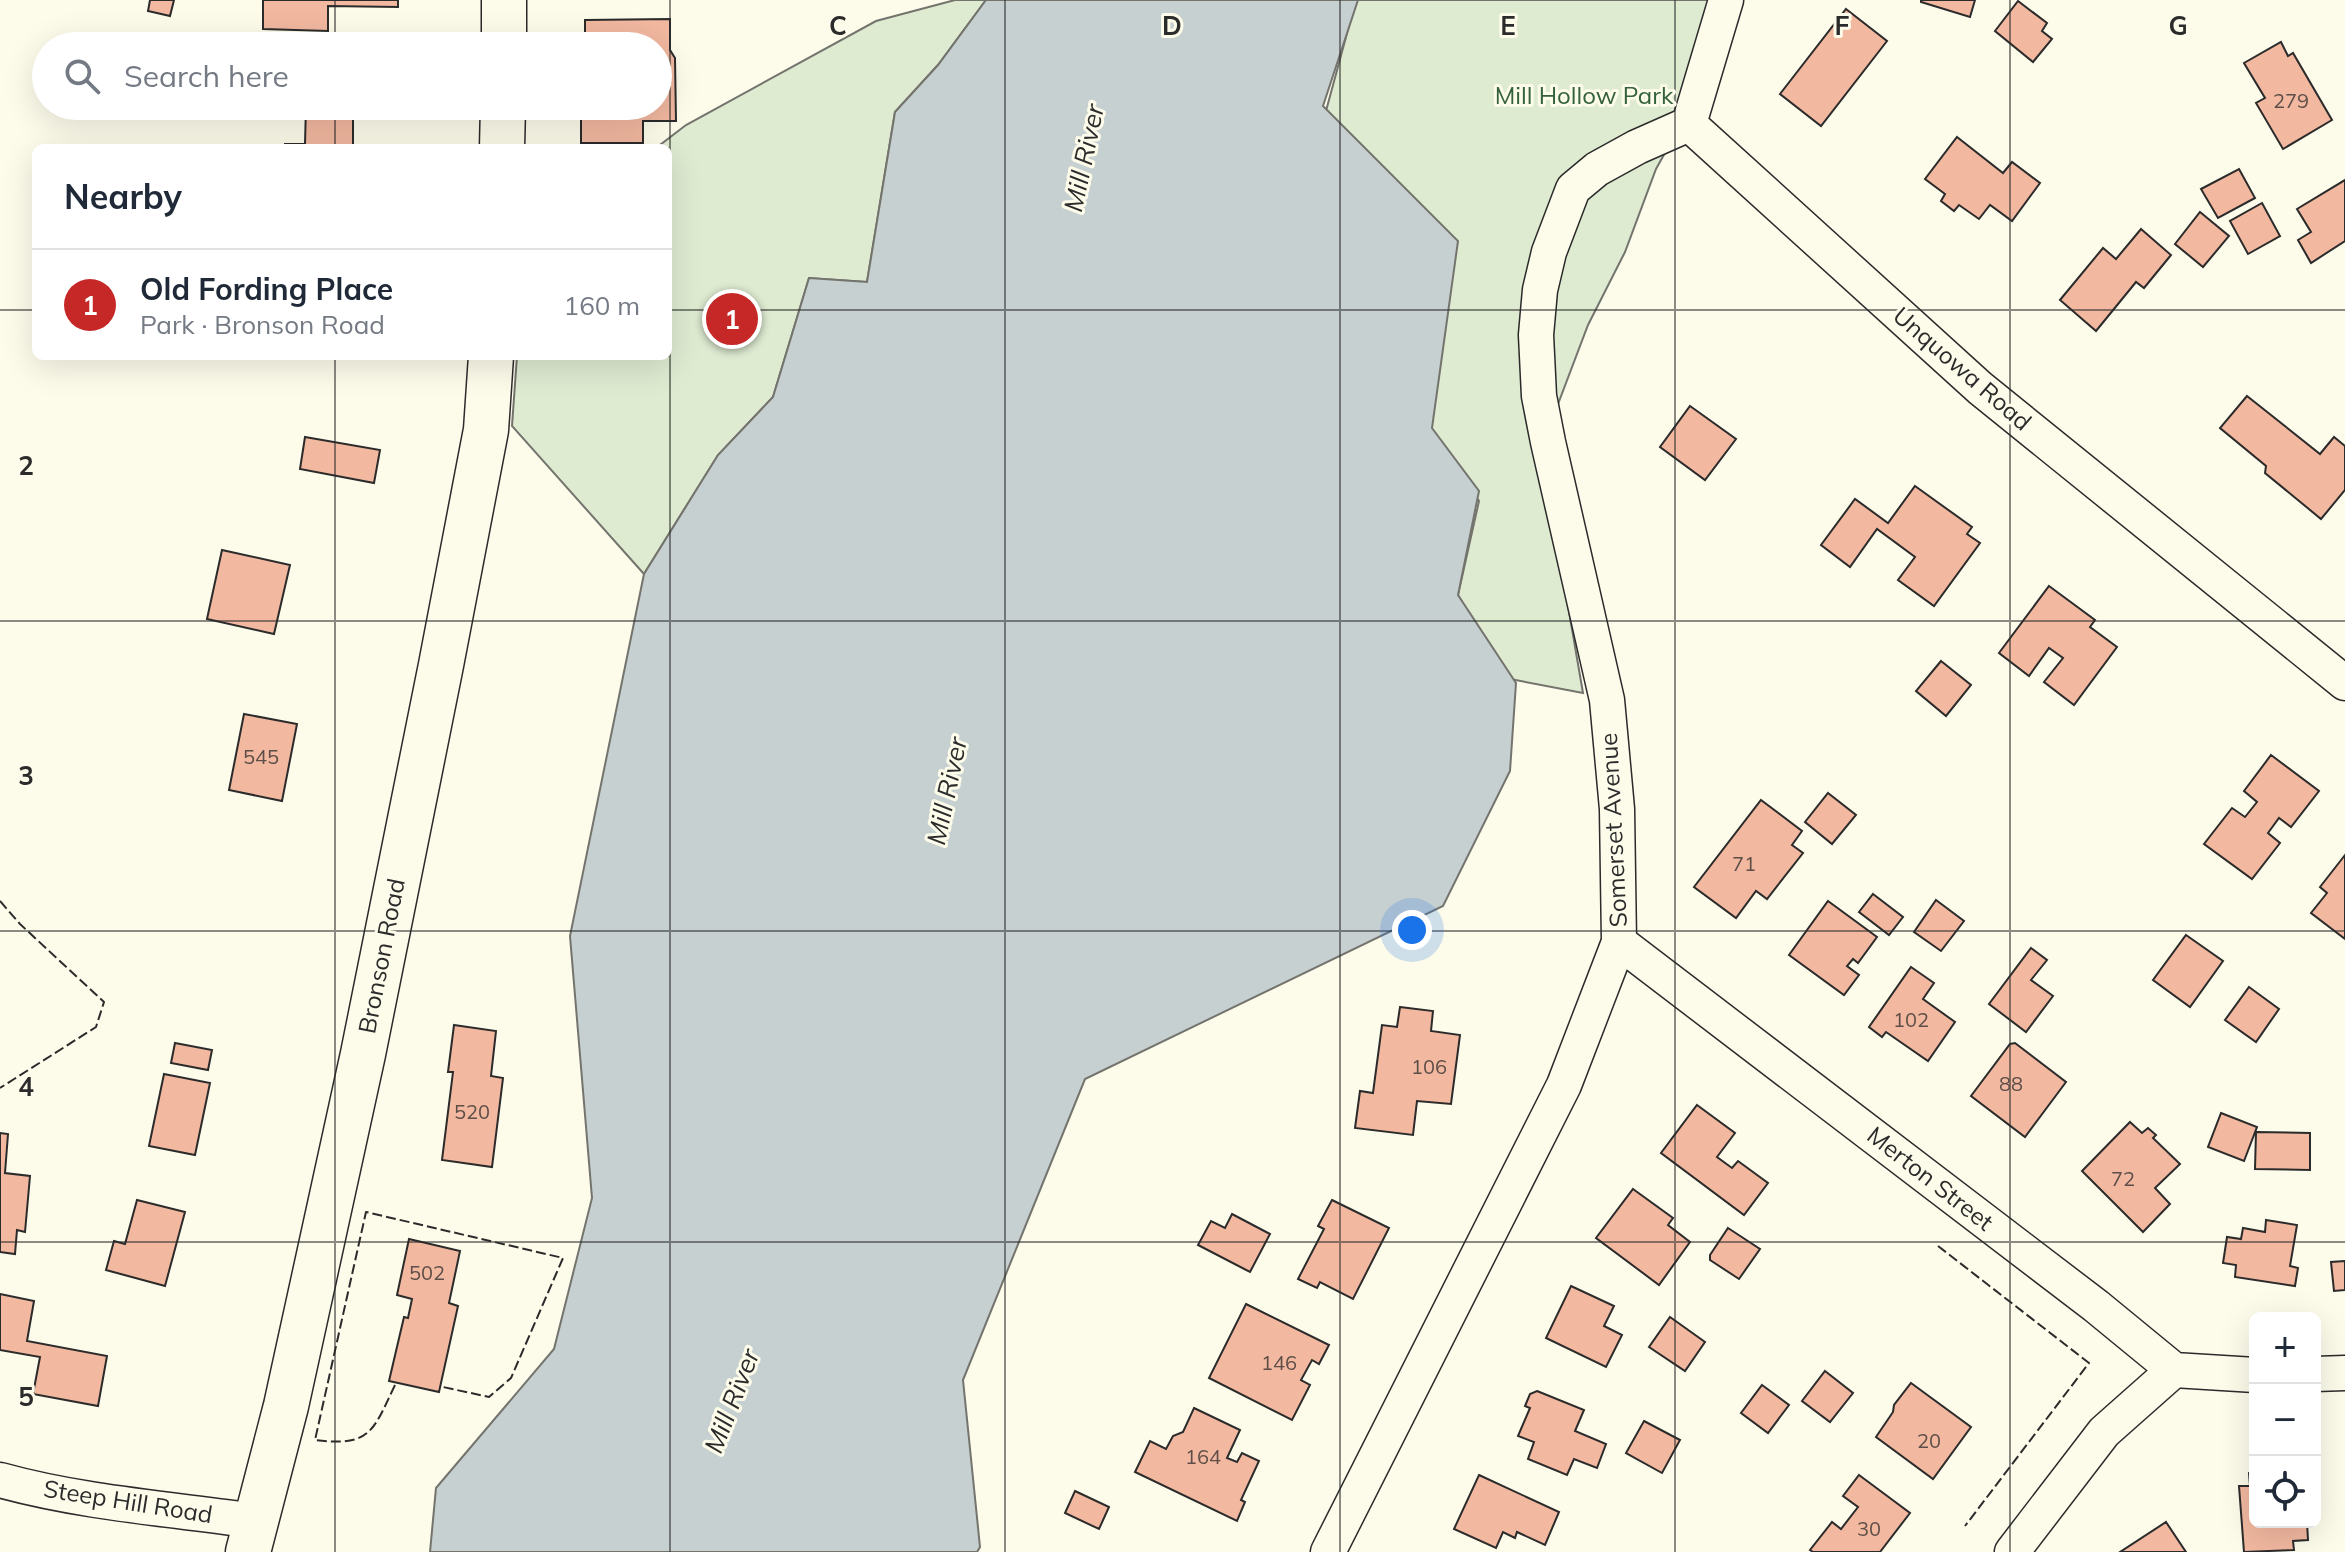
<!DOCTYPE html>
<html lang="en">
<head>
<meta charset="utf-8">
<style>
	body { margin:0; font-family:Mulish,sans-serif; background:#f6f6f7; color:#1f2937 }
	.controls { position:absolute; right:24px; bottom:24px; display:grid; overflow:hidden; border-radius:12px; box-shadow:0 8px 32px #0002 }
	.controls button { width:72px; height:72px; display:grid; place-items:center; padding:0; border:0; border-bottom:2px solid #e0e1e3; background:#fff; color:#1f2937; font:40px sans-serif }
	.you { position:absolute; left:1412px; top:930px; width:28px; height:28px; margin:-20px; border:6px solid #fff; border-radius:50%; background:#1a73e8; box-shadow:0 0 0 12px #1a73e833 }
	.badge { display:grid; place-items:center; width:52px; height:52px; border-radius:50%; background:#c62828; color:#fff; font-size:26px; font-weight:700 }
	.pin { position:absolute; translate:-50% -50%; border:4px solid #fff; box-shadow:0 2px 8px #0006 }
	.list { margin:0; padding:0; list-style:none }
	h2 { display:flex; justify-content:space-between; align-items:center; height:104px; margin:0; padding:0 32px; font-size:34px }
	h2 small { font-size:26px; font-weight:400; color:#747a83 }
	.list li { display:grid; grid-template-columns:52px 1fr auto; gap:24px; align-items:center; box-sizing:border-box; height:112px; padding:0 32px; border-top:2px solid #e0e1e3 }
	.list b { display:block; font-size:30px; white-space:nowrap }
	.list p { margin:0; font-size:26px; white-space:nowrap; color:#747a83 }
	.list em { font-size:26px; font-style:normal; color:#747a83 }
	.icon { flex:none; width:44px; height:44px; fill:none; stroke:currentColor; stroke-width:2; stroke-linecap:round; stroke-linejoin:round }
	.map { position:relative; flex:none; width:2345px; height:1552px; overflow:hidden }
	.search { position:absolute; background:#fff; box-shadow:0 8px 32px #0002; left:32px; top:32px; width:640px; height:88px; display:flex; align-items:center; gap:20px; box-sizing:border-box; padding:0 28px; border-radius:44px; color:#747a83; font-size:30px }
	.panel { position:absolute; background:#fff; box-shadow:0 8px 32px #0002; left:32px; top:144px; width:640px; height:216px; border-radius:12px }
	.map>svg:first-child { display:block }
</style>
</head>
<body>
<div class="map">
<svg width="2345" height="1552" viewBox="0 0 2345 1552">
	<rect width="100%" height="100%" fill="#fdfbea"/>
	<!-- green -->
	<g fill="#deebd1" stroke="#74746e" stroke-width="2">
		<path d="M955,0H986L938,65L895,112L867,282L809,278L773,397L718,455L644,574L512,426L517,356H668V148H656L686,125L876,21Z"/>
		<path d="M1356,0H1729L1708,76L1656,169L1625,252L1588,325L1541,449L1583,693L1505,678L1458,595L1479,501L1427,423L1326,111Z"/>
	</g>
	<!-- water -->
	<path fill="#c7d0d0" stroke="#74746e" stroke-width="2" d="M986,0H1358L1323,106L1458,241L1432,428L1479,491L1458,595L1516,683L1510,771L1443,906L1085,1079L963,1380L980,1547L977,1552H430L436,1488L554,1349L592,1198L570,936L644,574L718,455L773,397L809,278L867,282L895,112L938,65Z"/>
	<!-- building -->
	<g fill="#f2b8a0" stroke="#2b2b2b" stroke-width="2">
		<path d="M150,0H174L170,16L148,11Z"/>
		<path d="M263,0H398V7L328,6V31L263,29Z"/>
		<path d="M1921,0H1975L1970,17L1921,2Z"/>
		<path d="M2018,1L2047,23L2042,31L2052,39L2033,62L1995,31Z"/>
		<path d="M1846,9L1887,41L1821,126L1780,94Z"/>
		<path d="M670,19V50L675,58L676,121H643V143H581V106H658V46H585V20Z"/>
		<path d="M2281,42L2288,56L2293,53L2332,120L2283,149L2256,103L2265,98L2244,63Z"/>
		<path d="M306,106H353V148H285V144H305Z"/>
		<path d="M1957,137L2003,173L2012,162L2040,183L2012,221L1990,205L1979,219L1959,205L1954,211L1941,201L1945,194L1925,179Z"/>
		<path d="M2239,169L2255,198L2218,218L2201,189Z"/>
		<path d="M2345,180V241L2311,263L2298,240L2311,232L2297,209Z"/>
		<path d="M2262,203L2280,236L2248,254L2230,221Z"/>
		<path d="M2200,212L2229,236L2203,267L2175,244Z"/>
		<path d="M2141,229L2171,255L2144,288L2136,282L2096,331L2060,300L2103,248L2116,259Z"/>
		<path d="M2247,396L2320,454L2334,437L2345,446V490L2321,519L2265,473L2266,466L2220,428Z"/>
		<path d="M1690,406L1736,439L1705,480L1660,447Z"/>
		<path d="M305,437L380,450L374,483L300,469Z"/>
		<path d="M1915,486L1972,527L1967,534L1980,543L1934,606L1898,580L1915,557L1877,529L1850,567L1821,545L1855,499L1888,523Z"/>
		<path d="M222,550L290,565L274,634L207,619Z"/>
		<path d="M2049,586L2095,620L2090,627L2117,647L2074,705L2044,682L2063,658L2049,648L2029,676L1999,653Z"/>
		<path d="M1941,661L1971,685L1946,716L1916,691Z"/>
		<path d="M244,714L297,724L282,801L229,790Z"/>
		<path d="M2271,755L2319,791L2291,827L2279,818L2268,833L2280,843L2252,879L2204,844L2232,808L2245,817L2257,802L2244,791Z"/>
		<path d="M1828,793L1856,815L1832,844L1805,822Z"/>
		<path d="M1761,800L1802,831L1792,845L1803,853L1767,899L1756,891L1736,918L1694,887Z"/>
		<path d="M2345,855V939L2311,913L2327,893L2320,887Z"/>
		<path d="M1873,894L1903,917L1889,935L1859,912Z"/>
		<path d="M1936,900L1964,921L1941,951L1914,932Z"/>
		<path d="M1828,901L1877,937L1858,963L1853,959L1847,966L1859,975L1844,995L1789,955Z"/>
		<path d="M2186,935L2223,961L2190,1007L2153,980Z"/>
		<path d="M2031,948L2047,960L2031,980L2053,996L2026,1032L1989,1004Z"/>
		<path d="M1911,967L1934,983L1923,999L1955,1022L1928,1061L1886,1032L1882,1037L1869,1027Z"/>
		<path d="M2249,987L2279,1009L2256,1042L2225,1020Z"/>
		<path d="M1400,1007L1433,1011L1431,1031L1460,1035L1451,1104L1417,1101L1413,1135L1355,1128L1360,1091L1373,1093L1382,1025L1397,1027Z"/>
		<path d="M454,1025L496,1031L491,1076L503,1078L492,1167L442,1160L453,1072H448Z"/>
		<path d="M175,1043L212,1050L208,1070L171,1063Z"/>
		<path d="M2015,1043L2066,1082L2025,1137L1971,1096L2010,1044Z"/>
		<path d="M164,1074L210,1083L195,1155L149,1146Z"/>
		<path d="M1697,1105L1735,1133L1717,1157L1732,1168L1738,1161L1768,1183L1744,1215L1661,1153Z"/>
		<path d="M2221,1113L2257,1127L2244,1161L2208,1147Z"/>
		<path d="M2130,1122L2142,1133L2148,1128L2156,1135L2153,1138L2180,1164L2155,1188L2170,1204L2143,1232L2082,1171Z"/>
		<path d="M2256,1132L2310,1133V1170L2255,1169Z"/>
		<path d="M0,1133L8,1134L5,1173L30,1176L25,1232L17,1230L15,1254L0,1252Z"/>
		<path d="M1633,1189L1673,1218L1668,1225L1690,1242L1659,1285L1596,1238Z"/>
		<path d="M137,1200L185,1212L165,1286L106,1270L114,1241L125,1244Z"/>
		<path d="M1332,1200L1389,1228L1353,1299L1320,1282L1317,1288L1298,1279L1324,1229L1318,1226Z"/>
		<path d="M1232,1214L1270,1234L1250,1272L1198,1245L1211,1221L1225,1228Z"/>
		<path d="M2266,1220L2297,1225L2290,1266L2298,1268L2295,1286L2235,1277L2236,1265L2223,1263L2227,1237L2241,1239L2243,1228L2265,1232Z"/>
		<path d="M1728,1228L1760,1249L1739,1279L1710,1260V1255Z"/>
		<path d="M409,1239L460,1251L449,1303L458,1306L439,1392L389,1381L404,1317L408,1318L412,1299L397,1295Z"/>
		<path d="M2345,1261V1290L2334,1291L2331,1262Z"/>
		<path d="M1571,1286L1614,1306L1604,1326L1622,1335L1606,1367L1546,1338Z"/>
		<path d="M0,1294L34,1301L27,1341L107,1356L98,1406L33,1394L40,1357L0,1350Z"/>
		<path d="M1246,1304L1329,1345L1319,1364L1312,1360L1301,1380L1310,1385L1292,1420L1209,1378Z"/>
		<path d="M1670,1317L1705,1342L1685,1371L1649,1347Z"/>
		<path d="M1825,1371L1853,1393L1830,1422L1802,1401Z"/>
		<path d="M1911,1383L1971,1427L1933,1479L1876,1437L1893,1412L1894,1405Z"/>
		<path d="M1762,1385L1789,1405L1768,1433L1741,1413Z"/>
		<path d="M1537,1391L1584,1410L1575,1431L1606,1444L1597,1468L1574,1459L1567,1475L1528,1459L1534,1442L1518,1436L1530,1408L1525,1406L1530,1394Z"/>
		<path d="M1194,1408L1240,1430L1227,1458L1237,1462L1242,1453L1259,1461L1241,1500L1245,1502L1237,1521L1135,1472L1150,1441L1166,1449L1173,1436L1183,1432Z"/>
		<path d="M1644,1421L1680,1440L1662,1473L1626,1453Z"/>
		<path d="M2255,1472V1522H2307L2308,1540L2293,1541L2294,1550L2244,1552L2239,1486H2250L2249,1473Z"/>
		<path d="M1479,1475L1559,1512L1545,1545L1517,1532L1515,1538L1503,1532L1496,1548L1454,1529Z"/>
		<path d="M1859,1475L1910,1513L1880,1552H1813L1810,1550L1832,1522L1841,1529L1858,1507L1843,1496Z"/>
		<path d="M1075,1491L1109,1507L1099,1529L1065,1513Z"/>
		<path d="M2166,1522L2186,1552H2120Z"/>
	</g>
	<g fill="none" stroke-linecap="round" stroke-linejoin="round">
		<defs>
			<g id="street">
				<path d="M1726,0L1689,124L1980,388L2345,683"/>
				<path d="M1619,942L2096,1306L2174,1370L2255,1375"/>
				<path d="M2315,1374L2345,1373"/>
				<path d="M0,1480C83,1503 171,1509 256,1521"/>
				<path d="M1328,1552L1564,1085L1619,942L1617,809L1607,700L1548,442L1539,396L1536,335L1540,290L1549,252L1573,189L1597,169L1637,147L1689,124"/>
				<path d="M2012,1552L2104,1432L2174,1370"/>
			</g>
			<g id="secondary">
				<path d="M504,46V0"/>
				<path d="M502,148L503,106"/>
				<path d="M248,1552L286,1406L363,1054L441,665L486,430L491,356"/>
			</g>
		</defs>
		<!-- street casing -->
		<use href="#street" stroke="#2b2b2b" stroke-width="37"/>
		<!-- secondary casing -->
		<use href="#secondary" stroke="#2b2b2b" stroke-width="47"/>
		<!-- street -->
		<use href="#street" stroke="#fdfbea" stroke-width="34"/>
		<!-- secondary -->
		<use href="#secondary" stroke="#fdfbea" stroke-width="44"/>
		<!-- fence -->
		<g stroke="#2b2b2b" stroke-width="2" stroke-dasharray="10 4" stroke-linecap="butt">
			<path d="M0,901L20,924L104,1002L96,1027L0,1088"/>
			<path d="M1938,1246L2089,1363L1965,1526"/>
			<path d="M395,1385C373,1431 371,1447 315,1440L366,1212L563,1258L511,1378L489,1397L443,1387"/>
		</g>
	</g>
	<!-- grid -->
	<path fill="none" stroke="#2b2b2b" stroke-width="2" stroke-opacity="0.55" d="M335,0V46M670,0V1552M1005,0V1552M1340,0V1552M1675,0V1552M2010,0V1552M335,106V148M0,310H36M668,310H2345M335,356V1552M0,621H2345M0,931H2345M0,1242H2345"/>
	<g text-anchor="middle" stroke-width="6" stroke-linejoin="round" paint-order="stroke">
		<!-- number labels -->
		<g font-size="20" fill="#5d4e48">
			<text x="2291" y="108">279</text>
			<text x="261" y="764">545</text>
			<text x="1744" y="871">71</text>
			<text x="1911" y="1027">102</text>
			<text x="1429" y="1074">106</text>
			<text x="2011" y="1091">88</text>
			<text x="472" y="1119">520</text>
			<text x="2123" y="1186">72</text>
			<text x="427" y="1280">502</text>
			<text x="1279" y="1370">146</text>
			<text x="1929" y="1448">20</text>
			<text x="1203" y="1464">164</text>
			<text x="1869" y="1536">30</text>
		</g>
		<!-- park labels -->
		<g font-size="24" fill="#34623c" stroke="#fdfbea">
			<text x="1584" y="104">Mill Hollow Park</text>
		</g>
		<!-- street labels -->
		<g font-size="24" fill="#2b2b2b" stroke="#fdfbea">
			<text transform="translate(1962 369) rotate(41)" y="8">Unquowa Road</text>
			<text transform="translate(1614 830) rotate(-93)" y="8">Somerset Avenue</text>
			<text transform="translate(382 956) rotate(-79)" y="8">Bronson Road</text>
			<text transform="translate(1930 1179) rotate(38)" y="8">Merton Street</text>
			<text transform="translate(128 1502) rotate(9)" y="8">Steep Hill Road</text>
		</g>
		<!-- water labels -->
		<g font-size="26" font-style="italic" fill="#2b2b2b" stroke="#fdfbea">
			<text transform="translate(1084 158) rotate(-78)" y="9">Mill River</text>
			<text transform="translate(947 791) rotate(-78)" y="9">Mill River</text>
			<text transform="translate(732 1401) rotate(-69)" y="9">Mill River</text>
		</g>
	</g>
	<g font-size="26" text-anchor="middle" font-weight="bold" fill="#2b2b2b" stroke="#fdfbea" stroke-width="6" stroke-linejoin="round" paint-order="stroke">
		<text x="838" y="35">C</text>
		<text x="1172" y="35">D</text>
		<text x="1508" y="35">E</text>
		<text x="1842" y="35">F</text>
		<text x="2178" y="35">G</text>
		<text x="26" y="475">2</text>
		<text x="26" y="785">3</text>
		<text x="26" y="1096">4</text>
		<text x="26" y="1406">5</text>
	</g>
</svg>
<div class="controls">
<button>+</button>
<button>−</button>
<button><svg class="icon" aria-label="locate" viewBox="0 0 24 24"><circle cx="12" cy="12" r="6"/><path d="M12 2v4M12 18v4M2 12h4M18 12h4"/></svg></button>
</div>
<div class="you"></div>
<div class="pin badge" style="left:732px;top:319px">1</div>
<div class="search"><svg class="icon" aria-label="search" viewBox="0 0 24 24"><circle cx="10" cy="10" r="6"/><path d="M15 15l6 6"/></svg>Search here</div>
<section class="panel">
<h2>Nearby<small></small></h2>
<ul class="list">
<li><span class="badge">1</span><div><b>Old Fording Place</b><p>Park · Bronson Road</p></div><em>160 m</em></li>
</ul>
</section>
</div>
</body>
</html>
